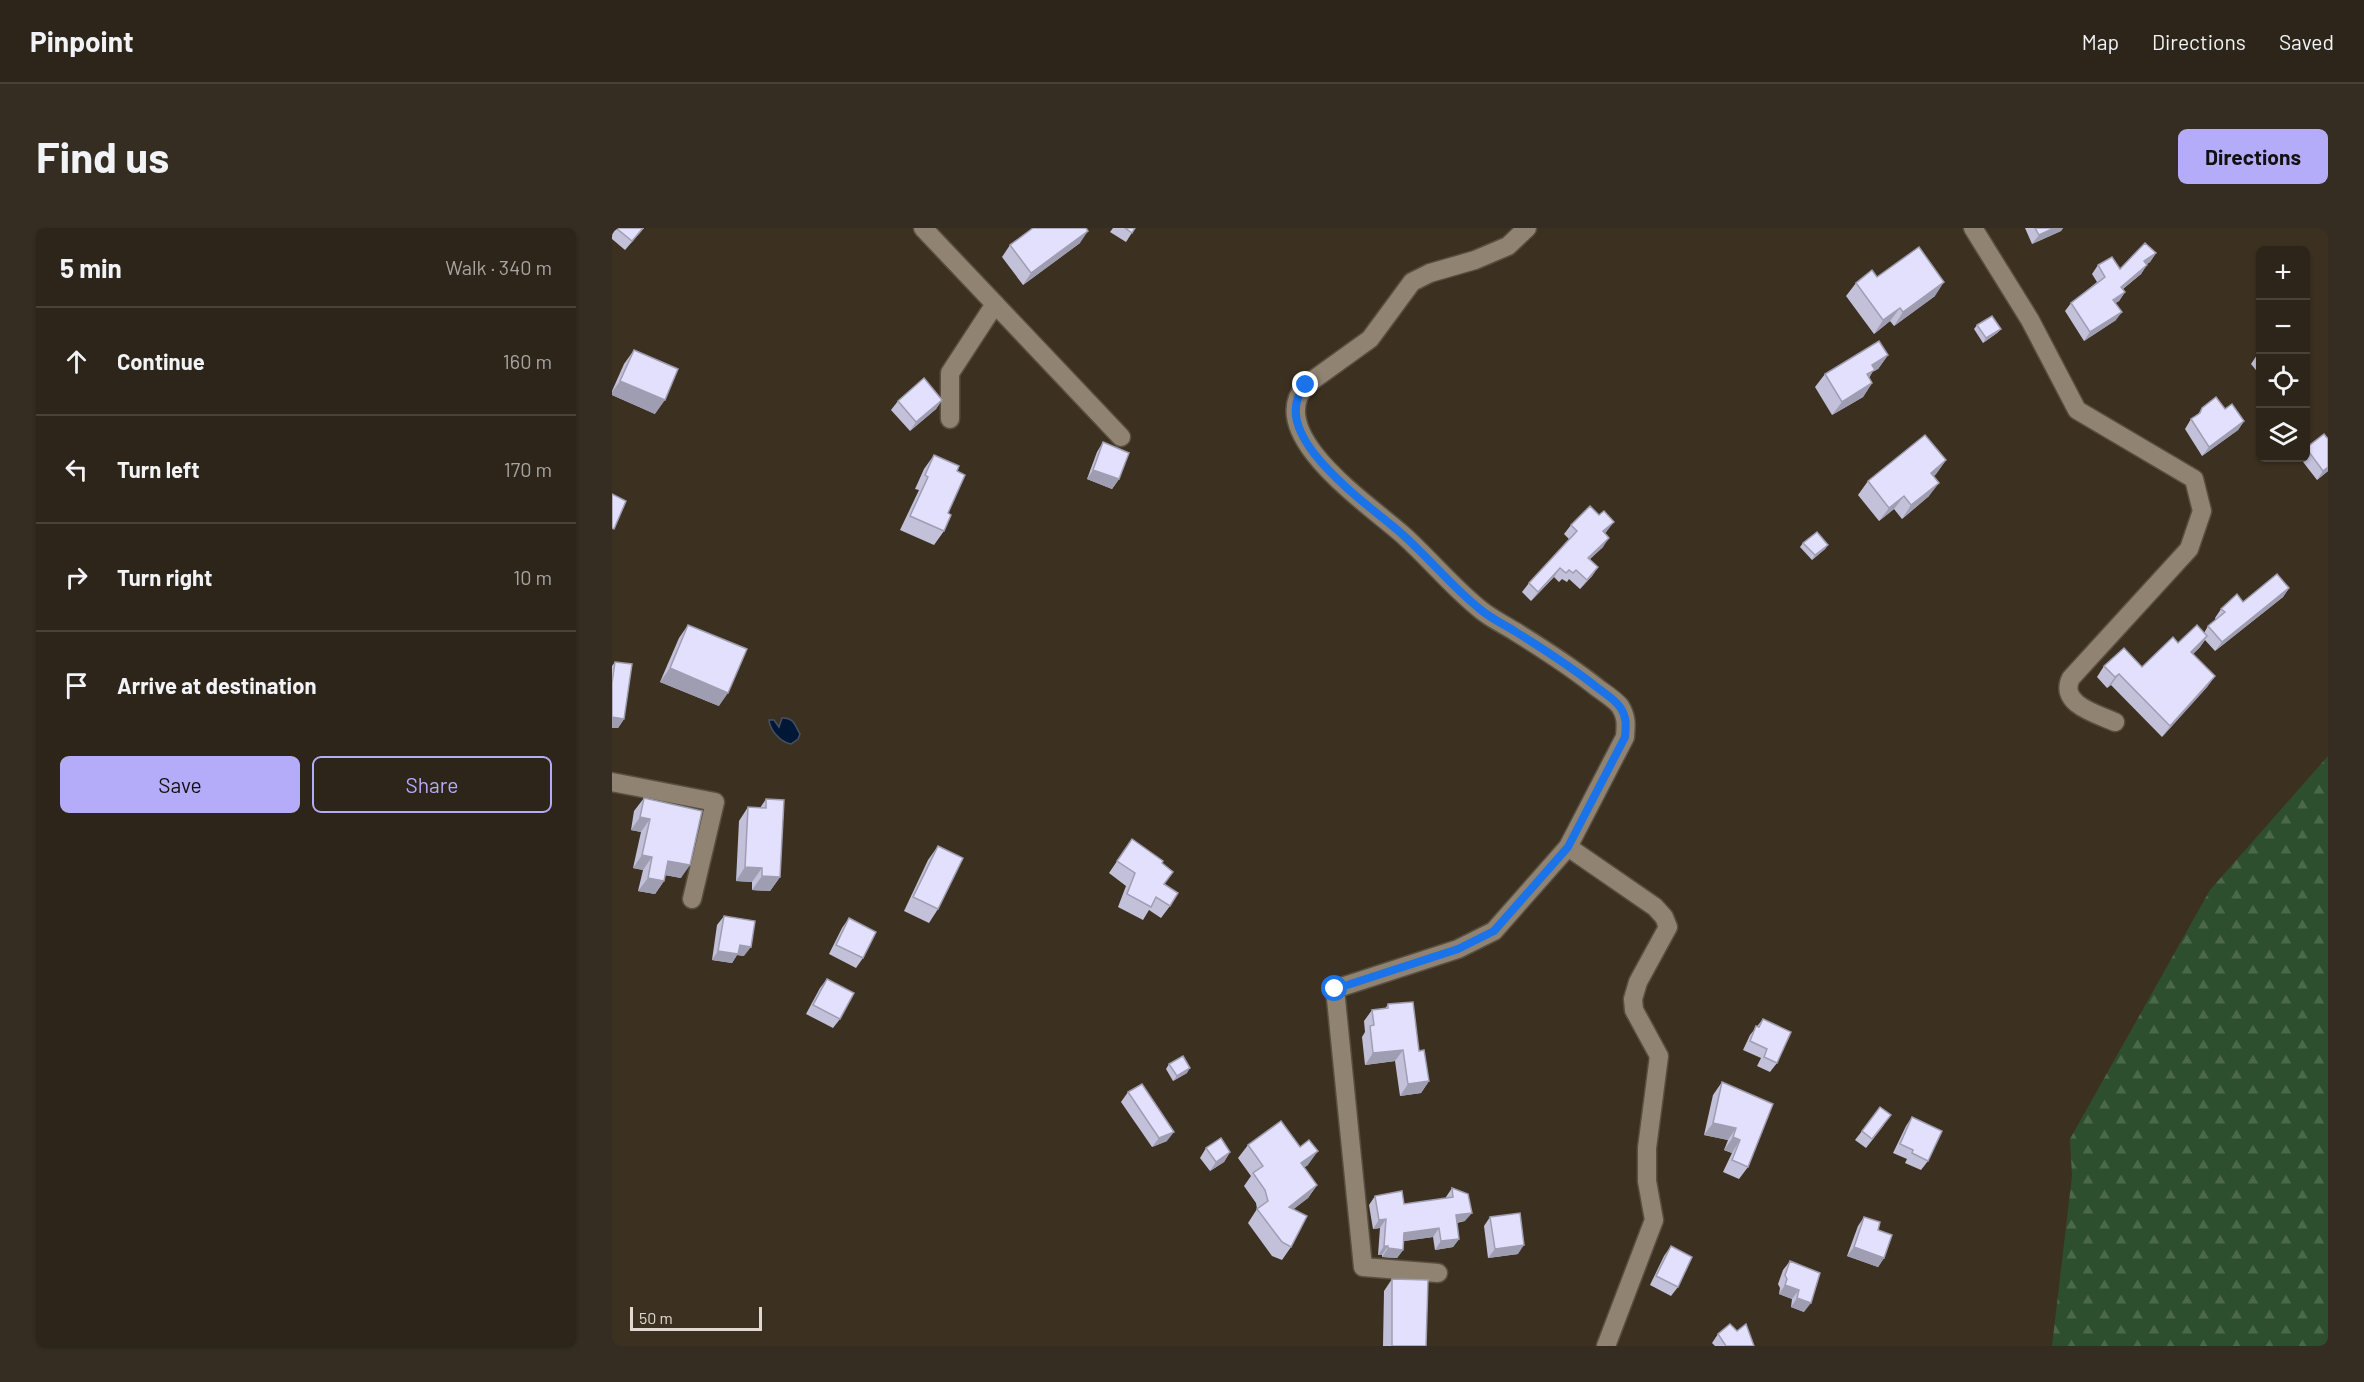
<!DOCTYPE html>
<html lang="en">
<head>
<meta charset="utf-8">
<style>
	body { margin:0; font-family:Barlow,sans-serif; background:#352d22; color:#f1f3f6 }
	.controls { position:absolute; right:18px; top:18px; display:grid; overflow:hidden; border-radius:9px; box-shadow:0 2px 4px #0004 }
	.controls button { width:54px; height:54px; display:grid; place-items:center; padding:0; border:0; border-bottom:2px solid #484238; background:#2d2519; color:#f1f3f6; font:30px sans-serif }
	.scale { position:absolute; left:18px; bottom:15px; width:132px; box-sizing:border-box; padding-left:6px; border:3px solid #e1d9d0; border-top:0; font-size:16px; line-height:21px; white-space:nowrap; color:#e1d9d0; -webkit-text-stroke:4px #3c3121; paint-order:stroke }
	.stop { position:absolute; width:18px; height:18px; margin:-14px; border:4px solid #1a73e8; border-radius:50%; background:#fff }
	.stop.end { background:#1a73e8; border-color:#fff; box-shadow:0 2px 6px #0008 }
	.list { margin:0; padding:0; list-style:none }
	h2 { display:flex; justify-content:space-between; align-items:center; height:78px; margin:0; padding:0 24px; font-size:26px }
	h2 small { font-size:20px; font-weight:400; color:#a7a5a2 }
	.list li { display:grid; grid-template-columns:39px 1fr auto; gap:18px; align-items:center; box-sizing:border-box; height:108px; padding:0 24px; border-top:2px solid #484238 }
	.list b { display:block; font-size:22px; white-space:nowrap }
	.list em { font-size:20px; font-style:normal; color:#a7a5a2 }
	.actions { display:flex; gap:12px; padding:18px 24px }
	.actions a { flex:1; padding:14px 0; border:2px solid #b4acf9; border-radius:9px; text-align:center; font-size:21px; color:#b4acf9 }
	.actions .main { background:#b4acf9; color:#111 }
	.icon { flex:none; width:33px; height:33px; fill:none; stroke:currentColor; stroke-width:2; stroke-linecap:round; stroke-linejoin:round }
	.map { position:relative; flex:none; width:1716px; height:1118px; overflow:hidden; border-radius:9px }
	header { display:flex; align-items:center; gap:36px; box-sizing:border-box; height:84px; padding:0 30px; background:#2d2519; border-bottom:2px solid #484238 }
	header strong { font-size:28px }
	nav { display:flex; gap:33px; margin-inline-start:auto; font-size:21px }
	.intro { display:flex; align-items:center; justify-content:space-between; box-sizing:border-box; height:144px; padding:0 36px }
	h1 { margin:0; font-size:42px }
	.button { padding:15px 27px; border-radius:9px; background:#b4acf9; color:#111; font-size:21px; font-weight:700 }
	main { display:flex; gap:36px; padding:0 36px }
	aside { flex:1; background:#2d2519; border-radius:9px; box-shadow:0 2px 4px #0004 }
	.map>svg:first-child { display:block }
</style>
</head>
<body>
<header>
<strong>Pinpoint</strong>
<nav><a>Map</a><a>Directions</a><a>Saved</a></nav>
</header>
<div class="intro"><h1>Find us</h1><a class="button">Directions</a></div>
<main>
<aside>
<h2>5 min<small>Walk · 340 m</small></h2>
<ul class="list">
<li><svg class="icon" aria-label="ahead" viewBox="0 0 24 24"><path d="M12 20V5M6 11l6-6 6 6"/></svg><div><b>Continue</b></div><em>160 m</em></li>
<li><svg class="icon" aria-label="left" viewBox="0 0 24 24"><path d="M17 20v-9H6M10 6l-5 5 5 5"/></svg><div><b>Turn left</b></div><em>170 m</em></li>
<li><svg class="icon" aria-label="right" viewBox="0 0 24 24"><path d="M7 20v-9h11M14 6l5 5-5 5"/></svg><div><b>Turn right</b></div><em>10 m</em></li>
<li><svg class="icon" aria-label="arrive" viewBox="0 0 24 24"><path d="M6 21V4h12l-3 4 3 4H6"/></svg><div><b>Arrive at destination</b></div></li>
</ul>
<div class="actions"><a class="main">Save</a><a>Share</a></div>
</aside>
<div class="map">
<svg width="1716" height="1118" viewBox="0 0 1716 1118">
	<defs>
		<pattern id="forest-firs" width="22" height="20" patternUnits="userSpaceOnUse" patternTransform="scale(1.5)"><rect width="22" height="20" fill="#2e4f2e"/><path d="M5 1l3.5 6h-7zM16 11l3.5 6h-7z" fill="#4c684b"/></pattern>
	</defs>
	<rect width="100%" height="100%" fill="#3c3121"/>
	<!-- forest -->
	<path fill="url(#forest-firs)" d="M1716,528V1118H1440L1460,948L1458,911L1598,662Z"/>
	<!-- water -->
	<path fill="#011736" stroke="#445164" stroke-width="1.5" d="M170,490C182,489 183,498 188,506L186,511L179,516C168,514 158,502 157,492H162L167,499Z"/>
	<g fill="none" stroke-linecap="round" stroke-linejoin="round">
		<defs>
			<g id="street">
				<path d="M311,0L383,76L338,145V191"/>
				<path d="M1361,0L1418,92L1465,182L1582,251L1590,283L1577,321L1459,450C1446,476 1485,486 1503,494"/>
				<path d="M383,76L509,209"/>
				<path d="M0,554L103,574L80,671"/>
				<path d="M956,619L1043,679L1052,689L1056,699L1026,754L1021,771L1022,782L1047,828L1035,920V953L1042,992L994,1118"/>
				<path d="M826,1045L751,1039L723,761L846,721L882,703L956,619L1013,509C1014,497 1015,489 1008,478C1003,472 994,466 987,461C961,440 933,422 904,404C893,397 880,391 869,382C841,360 817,330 790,306C759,278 650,206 694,157L758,111L800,54L818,45L863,32L896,18L915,0"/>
			</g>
		</defs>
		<!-- street casing -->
		<use href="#street" stroke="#584f41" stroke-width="21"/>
		<!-- street -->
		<use href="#street" stroke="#908371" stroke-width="18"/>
	</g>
	<!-- wall -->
	<g fill="#c3c1da">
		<path d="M0,0H32L13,22L0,11Z"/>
		<path d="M501,0H523L514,14L498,4Z"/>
		<path d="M1413,0H1451L1449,3L1420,16Z"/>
		<path d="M468,15L411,57L390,29L398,17Z"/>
		<path d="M1544,25L1538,34L1535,36L1529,46L1511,61L1513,64L1507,73L1503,75L1504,92L1472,113L1453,83L1459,75L1485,54L1480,46L1486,37L1508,41Z"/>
		<path d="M1244,55L1323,68L1282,98L1278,93L1262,106L1234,68Z"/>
		<path d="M1365,97L1389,101L1385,105L1371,115L1362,101Z"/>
		<path d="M22,122L43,186L0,167V163L12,136Z"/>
		<path d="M1648,124V147L1639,136L1645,127Z"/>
		<path d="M1276,127L1266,141L1261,143L1257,150L1260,155L1251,169L1220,187L1203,159L1213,146Z"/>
		<path d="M330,172L324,181L298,203L279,182L286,173Z"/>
		<path d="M1590,180L1613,181L1632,193L1626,202L1590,228L1573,201L1579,191L1585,188Z"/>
		<path d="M1716,211V243L1705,252L1688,230H1694V220Z"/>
		<path d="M491,214L507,251L500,261L475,251L485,224Z"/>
		<path d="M322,227L345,243L332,303L322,317L288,302L307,262L303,261L312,241Z"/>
		<path d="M1334,232L1324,246L1322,248L1317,268L1290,291L1282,281L1267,293L1246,267L1256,253Z"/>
		<path d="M959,297L995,303L993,305L991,319L978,331L986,339L980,348L968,361L957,351L955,354L950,351L947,354L942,349L919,373L910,364L917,355L957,311L952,306Z"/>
		<path d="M1191,315L1216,317L1213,321L1200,332L1188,319Z"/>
		<path d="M1677,360L1671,369L1603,423L1593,412L1588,419L1581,426L1603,448L1595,459L1550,509L1499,457L1495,460L1485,449L1492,438L1530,439L1592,405L1596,398L1604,392L1603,390L1609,381Z"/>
		<path d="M76,397L107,478L48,454L67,410Z"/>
		<path d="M3,434L12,491L6,500H0V438Z"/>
		<path d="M32,570L69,650L53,647L52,653L43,666L26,663L31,642L21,640L29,604L19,602L22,583Z"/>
		<path d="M154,571L168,649L158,663L140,662V654L124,653L127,593L136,579L148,580Z"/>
		<path d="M520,611L550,635L552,656L558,678L549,690L537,682L531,692L506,679L514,658L497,645Z"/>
		<path d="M326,618V681L317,695L292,683L316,632Z"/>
		<path d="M112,688L132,728L125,727L120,735L100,732L105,697Z"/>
		<path d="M237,690L251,730L244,740L217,726L230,700Z"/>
		<path d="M215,751L228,791L221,800L194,786L208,760Z"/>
		<path d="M776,776L807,823L817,853L809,865L788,868L783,833L753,837L750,809L753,804L752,793L760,782L773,781Z"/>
		<path d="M1151,791L1165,835L1158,844L1145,838L1149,830L1131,822L1138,807Z"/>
		<path d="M557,836L575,845L561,853L554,841Z"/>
		<path d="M1110,854L1136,939L1127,951L1111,944L1120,925L1112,922L1116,912L1092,907L1101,867Z"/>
		<path d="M516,864L555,913L540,919L509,874Z"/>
		<path d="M1300,889L1316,933L1309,942L1293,935L1295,931L1281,925L1294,898Z"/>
		<path d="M1272,897L1254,920L1243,912L1250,903Z"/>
		<path d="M636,917L696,937L692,939L705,957L696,970L681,981L679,1019L670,1032L660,1028L636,995L645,981L644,975L632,958L639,948L626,930Z"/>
		<path d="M594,920L618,924L612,934L598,943L588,930Z"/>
		<path d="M840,960L853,993L845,995L847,1011L841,1019L823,1022L821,1009L791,1013V1022L785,1030L770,1029V1027H766L768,1000L761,1001L757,977L763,968L792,976L834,970V969Z"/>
		<path d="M878,989L906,1026L876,1030L872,998Z"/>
		<path d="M1252,989L1266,1002L1272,1030L1266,1039L1235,1028L1246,998Z"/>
		<path d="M1059,1018L1066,1059L1059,1068L1038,1057L1052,1028Z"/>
		<path d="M1178,1033L1192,1084L1179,1079L1180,1071L1167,1066L1168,1060L1166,1056L1171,1042Z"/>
		<path d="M780,1051L814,1118H771L772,1063Z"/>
		<path d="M1125,1103L1142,1118H1103L1100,1115L1106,1106Z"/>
	</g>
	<!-- shaded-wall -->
	<g fill="#9f9db2">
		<path d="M31,0H32L13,22L20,13Z"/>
		<path d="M1442,0H1451L1449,3L1420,16L1427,7Z"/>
		<path d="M476,3L468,15L411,57L419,45Z"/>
		<path d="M1544,25L1538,34L1526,42L1532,33Z"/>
		<path d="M1535,37L1529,46L1503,67L1509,59Z"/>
		<path d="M1332,54L1323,68L1282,98L1291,84Z"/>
		<path d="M1513,64L1507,73L1495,81L1501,72Z"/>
		<path d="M1288,80L1278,93L1262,106L1271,92Z"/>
		<path d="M1510,84L1504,92L1472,113L1478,104Z"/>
		<path d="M1389,101L1385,105L1371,115L1374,110Z"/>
		<path d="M1276,127L1266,141L1261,143L1253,155L1245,160L1260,137Z"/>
		<path d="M8,153L53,172L43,186L0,167V164Z"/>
		<path d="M1260,155L1251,169L1220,187L1230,174Z"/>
		<path d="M330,172L324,181L298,203L304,194Z"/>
		<path d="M1632,193L1626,202L1590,228L1597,219Z"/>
		<path d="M1334,232L1324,246L1309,259L1319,245Z"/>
		<path d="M1716,239V243L1705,252L1711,243Z"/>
		<path d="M481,242L507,251L500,261L475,251Z"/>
		<path d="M1327,255L1317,268L1290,291L1299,277Z"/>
		<path d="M1292,268L1282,281L1267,293L1277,280Z"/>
		<path d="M1002,294L995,303L985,312L991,303Z"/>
		<path d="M997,310L991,319L969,339L976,330Z"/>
		<path d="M1216,317L1213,321L1200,332L1203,327Z"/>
		<path d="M986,339L980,348L968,361L975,352Z"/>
		<path d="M948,340L942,349L919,373L926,364Z"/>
		<path d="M1677,360L1671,369L1603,423L1610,414Z"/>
		<path d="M1595,408L1588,419L1572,435L1579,424Z"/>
		<path d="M58,440L116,465L107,478L48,454Z"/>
		<path d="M1507,446L1499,457L1495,460L1503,449Z"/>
		<path d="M1603,448L1595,459L1550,509L1558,498Z"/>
		<path d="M0,489L12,491L6,500H0Z"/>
		<path d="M28,589L38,591L29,604L19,602Z"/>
		<path d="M30,627L40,629L31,642L21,640Z"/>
		<path d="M56,633L78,637L69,650L47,646Z"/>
		<path d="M133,639L150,640L140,654L124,653Z"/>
		<path d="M150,648L168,649L158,663L140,662Z"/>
		<path d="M36,650L52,653L43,666L26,663Z"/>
		<path d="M128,717L139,719L132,728L125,727L120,735L100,732L106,723Z"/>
		<path d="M791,822L783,833L753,837L761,825Z"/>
		<path d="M578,840L575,845L561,853L565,848Z"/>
		<path d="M817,853L809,865L788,868L796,856Z"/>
		<path d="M1101,895L1124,900L1116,912L1092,907Z"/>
		<path d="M562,904L555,913L540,919L547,910Z"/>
		<path d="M1121,909L1128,912L1120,925L1112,922Z"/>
		<path d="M706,923L696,937L680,948L689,935Z"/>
		<path d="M618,924L612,934L598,943L604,934Z"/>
		<path d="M705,957L696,970L668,992L677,979Z"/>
		<path d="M860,985L853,993L838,995L844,987Z"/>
		<path d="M774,991L768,1000L761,1001L767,992Z"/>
		<path d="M827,1000L821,1009L786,1014L792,1005Z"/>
		<path d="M847,1011L841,1019L823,1022L829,1013Z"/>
		<path d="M912,1017L906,1026L876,1030L883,1021Z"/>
		<path d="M772,1018H776L770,1027H766Z"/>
		<path d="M1242,1019L1272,1030L1266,1039L1235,1028Z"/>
		<path d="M776,1020L791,1022L785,1030L770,1029Z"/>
		<path d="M1173,1057L1187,1062L1180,1071L1167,1066Z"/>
		<path d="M1185,1070L1199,1075L1192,1084L1179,1079Z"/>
	</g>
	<!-- building -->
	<g fill="#e3e0fe" stroke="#9f9db2" stroke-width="1.5">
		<path d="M4,0H31L20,13Z"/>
		<path d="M421,0H474L476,3L419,45L398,17Z"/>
		<path d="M513,0H523L520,5Z"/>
		<path d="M1423,0H1442L1427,7Z"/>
		<path d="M1533,15L1544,25L1532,33L1535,37L1509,59L1513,64L1501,72L1510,84L1478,104L1459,75L1493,49L1486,37L1500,29L1508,41Z"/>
		<path d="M1307,19L1332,54L1291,84L1288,80L1271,92L1244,55L1260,42L1265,49Z"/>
		<path d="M1380,88L1389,101L1374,110L1365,97Z"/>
		<path d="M1267,113L1276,127L1260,137L1263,142L1255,146L1260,155L1230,174L1213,146Z"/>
		<path d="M22,122L66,141L53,172L8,153Z"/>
		<path d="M312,150L330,172L304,194L286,173Z"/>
		<path d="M1604,169L1613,181L1620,176L1632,193L1597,219L1579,191L1588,185L1590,180Z"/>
		<path d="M1712,206L1716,211V239L1711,243L1694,220Z"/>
		<path d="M1313,207L1334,232L1319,245L1327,255L1299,277L1292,268L1277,280L1256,253Z"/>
		<path d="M491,214L517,225L507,251L481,242Z"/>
		<path d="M322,227L347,238L345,243L353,247L336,285L339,287L332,303L298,288L316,249L313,247Z"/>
		<path d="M0,266L14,273L2,301L0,300Z"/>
		<path d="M978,278L987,287L992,283L1002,294L991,303L997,310L976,330L986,339L975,352L964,342L961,345L957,342L954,345L948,340L926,364L917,355L965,303L959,297Z"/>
		<path d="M1205,304L1216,317L1203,327L1191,315Z"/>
		<path d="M1665,346L1677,360L1610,414L1596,398L1613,384L1609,381L1625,366L1631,374Z"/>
		<path d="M76,397L135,421L116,465L58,440Z"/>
		<path d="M1585,397L1595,408L1579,424L1603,448L1558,498L1507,446L1503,449L1492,438L1512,420L1530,439L1561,409L1566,415Z"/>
		<path d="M3,434L20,436L12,491L0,489V455Z"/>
		<path d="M32,570L90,583L78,637L56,633L52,653L36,650L40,629L30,627L38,591L28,589Z"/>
		<path d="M154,571L172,572L168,649L150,648V640L133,639L136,579L154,580Z"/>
		<path d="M520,611L551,633L550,635L561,644L552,656L566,665L558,678L544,669L539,679L515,666L523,645L505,633Z"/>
		<path d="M326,618L351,630L326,681L301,669Z"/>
		<path d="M112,688L143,693L139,719L128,717L126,726L106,723Z"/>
		<path d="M237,690L264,704L251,730L224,717Z"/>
		<path d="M215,751L242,765L228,791L201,777Z"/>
		<path d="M801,774L807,823L812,822L817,853L796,856L791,822L761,825L758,798L762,797L760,782L776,780V776Z"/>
		<path d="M1151,791L1179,804L1165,835L1152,829L1155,821L1138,813L1144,798L1147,799Z"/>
		<path d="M571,828L578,840L565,848L557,836Z"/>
		<path d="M1110,854L1161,876L1136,939L1120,932L1128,912L1121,909L1124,900L1101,895Z"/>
		<path d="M530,856L562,904L547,910L516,864Z"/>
		<path d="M1268,879L1279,887L1260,911L1250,903Z"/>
		<path d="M1300,889L1330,903L1316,933L1300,925L1301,922L1288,916Z"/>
		<path d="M669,893L688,919L697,912L706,923L689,935L705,957L677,979L695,988L679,1019L670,1014L645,981L656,973L653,962L641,945L651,938L636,917Z"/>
		<path d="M609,910L618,924L604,934L594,920Z"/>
		<path d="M840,960L856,966L860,985L844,987L847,1011L829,1013L827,1000L792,1005L791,1022L776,1020V1018H772L774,991L767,992L763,968L790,963L792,976L841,969Z"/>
		<path d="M908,985L912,1017L883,1021L878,989Z"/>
		<path d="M1252,989L1268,994L1266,1002L1280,1007L1272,1030L1242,1019Z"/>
		<path d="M1059,1018L1080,1029L1066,1059L1044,1048Z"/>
		<path d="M1178,1033L1208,1045L1199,1075L1185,1070L1187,1062L1173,1057L1175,1051L1173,1047Z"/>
		<path d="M780,1051L816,1052L814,1118H780Z"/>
		<path d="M1118,1096L1125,1103L1134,1096L1142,1118H1114L1106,1106Z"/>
	</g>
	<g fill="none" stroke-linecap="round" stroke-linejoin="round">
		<!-- route -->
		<path stroke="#1a73e8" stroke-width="8" d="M694,157C650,206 759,278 790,306C817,330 841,360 869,382C880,391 893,397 904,404C933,422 961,440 987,461C994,466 1003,472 1008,479C1015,489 1014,497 1013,509L956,619L882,703L846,721L723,761"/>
	</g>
</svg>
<div class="controls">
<button>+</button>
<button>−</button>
<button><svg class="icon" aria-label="locate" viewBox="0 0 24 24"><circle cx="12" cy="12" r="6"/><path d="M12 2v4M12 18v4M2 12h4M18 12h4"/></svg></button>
<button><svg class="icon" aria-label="layers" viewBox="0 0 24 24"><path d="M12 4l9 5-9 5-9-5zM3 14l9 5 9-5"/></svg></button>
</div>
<div class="scale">50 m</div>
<div class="stop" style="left:723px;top:761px"></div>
<div class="stop end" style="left:694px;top:157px"></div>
</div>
</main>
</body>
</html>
